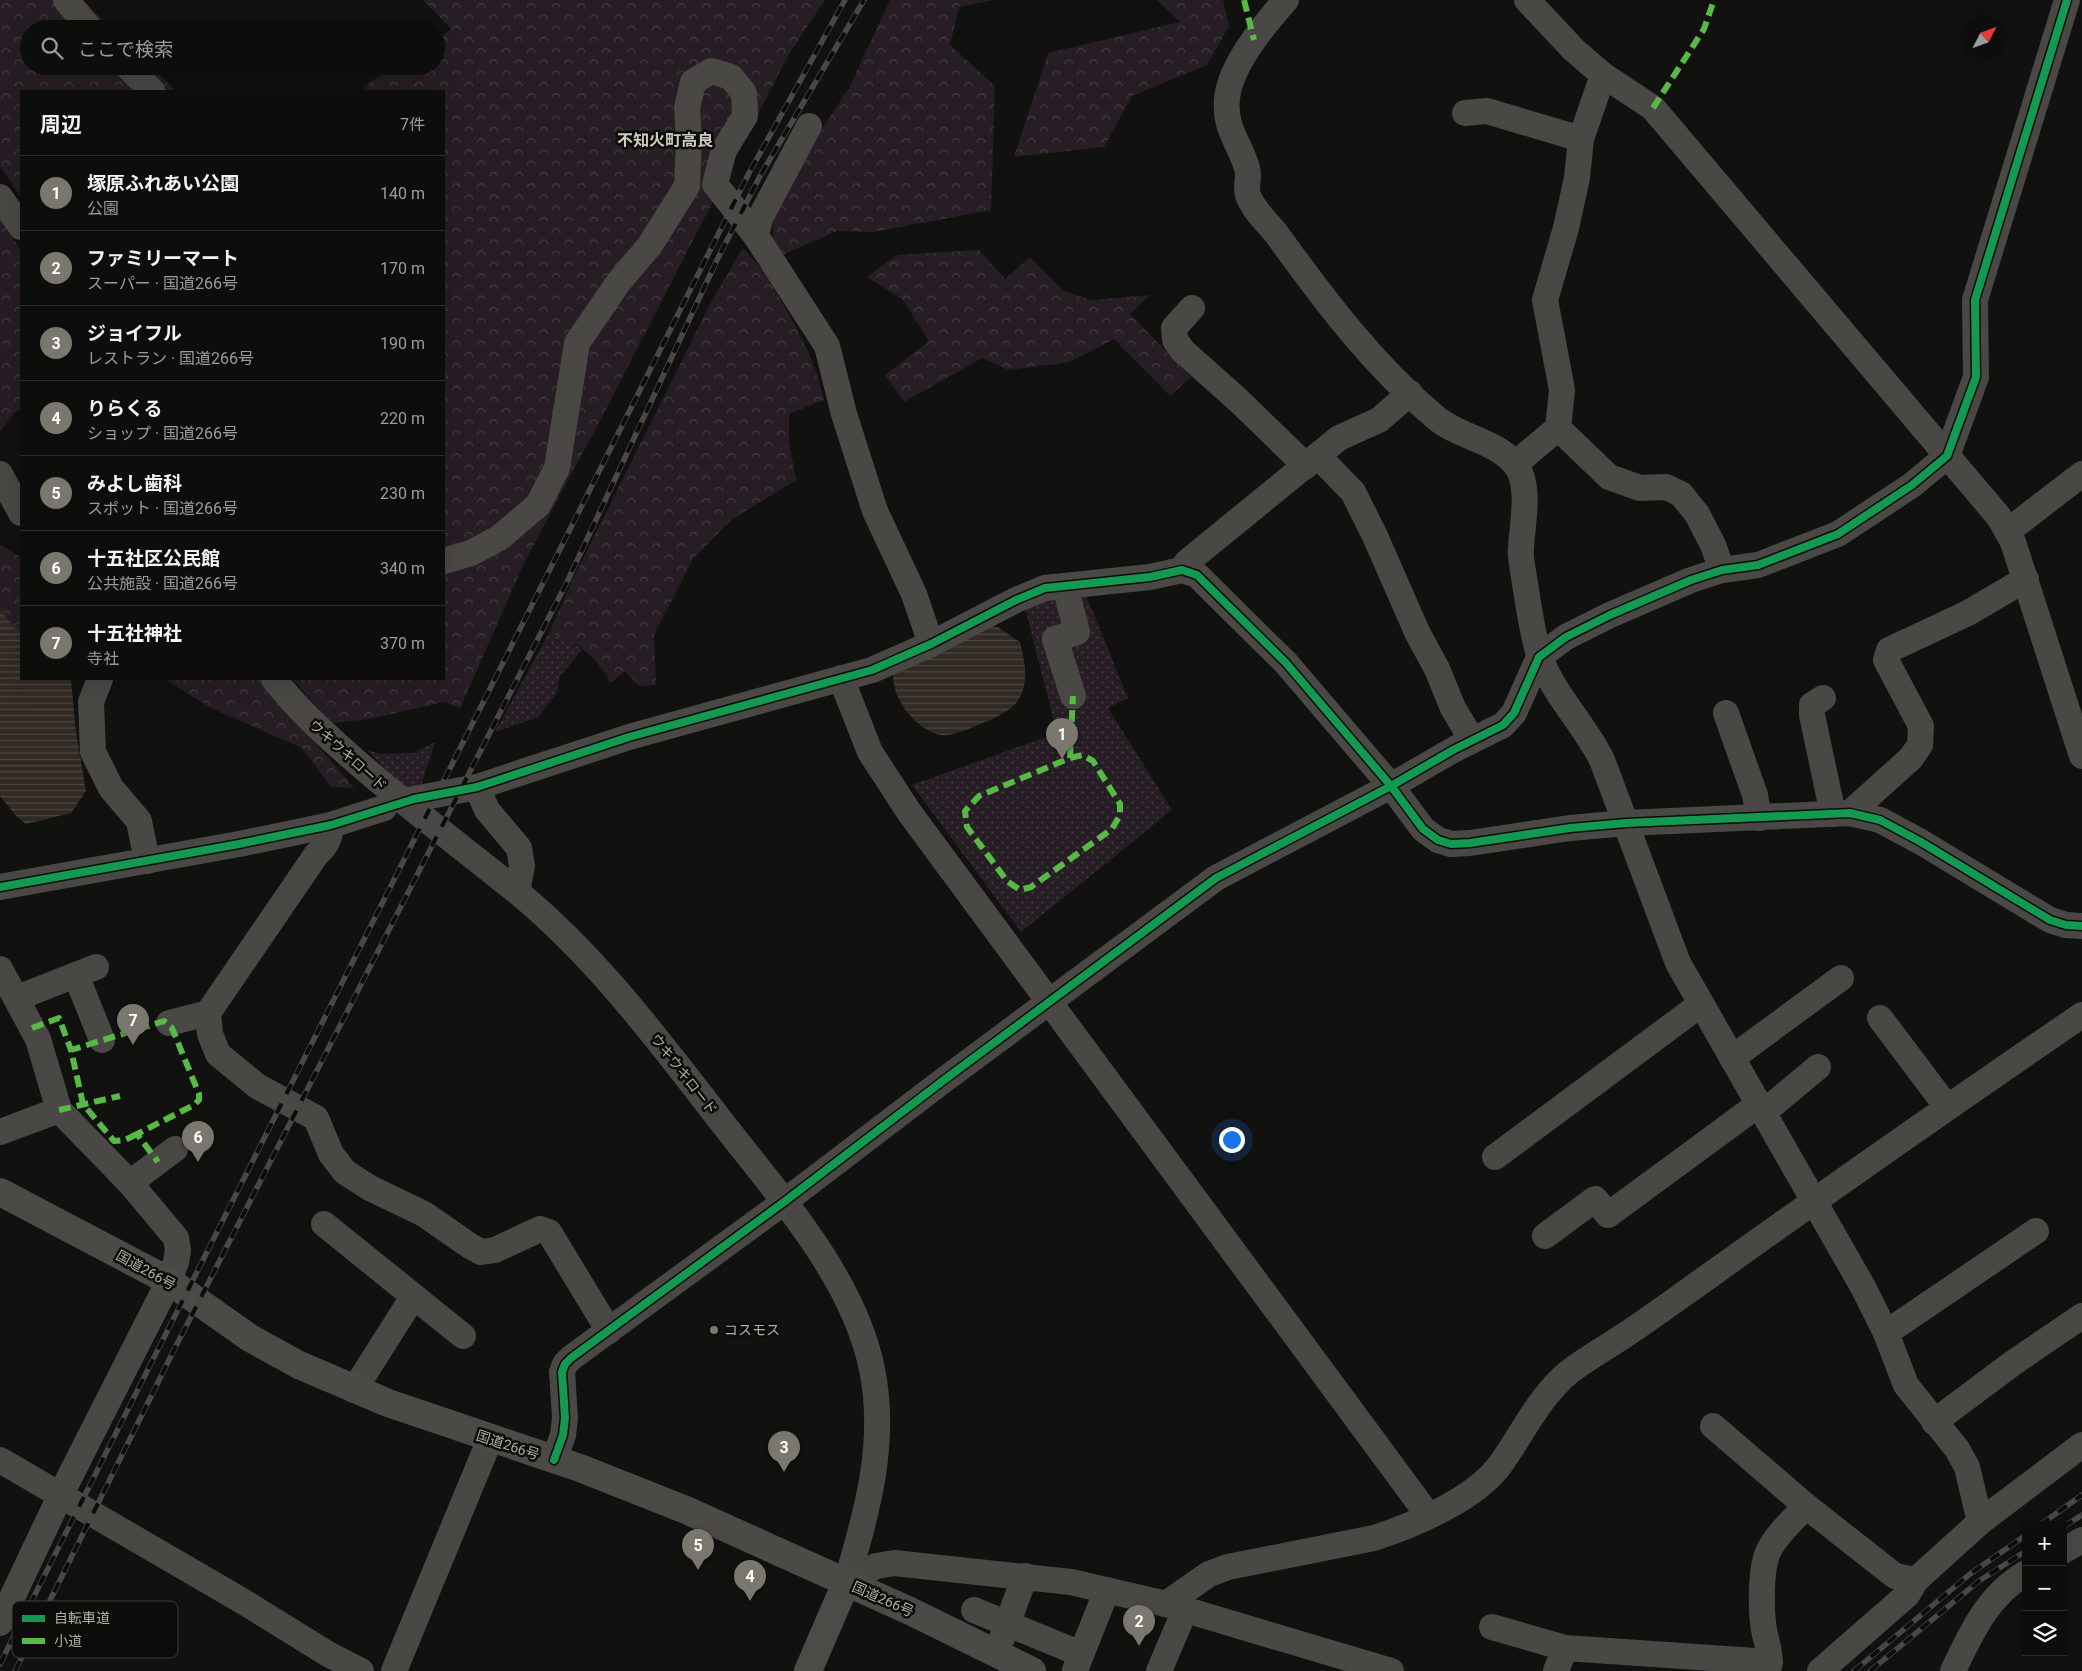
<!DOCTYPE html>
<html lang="ja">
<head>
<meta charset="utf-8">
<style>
	body { margin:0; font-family:Roboto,"Noto Sans JP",sans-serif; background:#161615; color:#f1f3f6 }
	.controls { position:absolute; right:15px; bottom:15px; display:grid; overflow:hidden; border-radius:0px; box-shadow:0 5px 20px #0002 }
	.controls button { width:45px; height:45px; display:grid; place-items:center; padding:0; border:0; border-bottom:1px solid #2d2d2d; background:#0d0d0c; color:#f1f3f6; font:25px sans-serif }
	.compass { position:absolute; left:1962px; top:15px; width:45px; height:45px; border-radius:50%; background:#0d0d0c; box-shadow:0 5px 20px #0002; rotate:48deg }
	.you { position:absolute; left:1231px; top:1139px; width:18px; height:18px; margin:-12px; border:4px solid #fff; border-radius:50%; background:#1a73e8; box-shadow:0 0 0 8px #1a73e833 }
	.badge { display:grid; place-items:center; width:32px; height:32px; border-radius:50%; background:#7a776e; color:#fff; font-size:16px; font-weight:700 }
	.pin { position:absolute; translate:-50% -41px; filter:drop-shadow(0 1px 2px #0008) }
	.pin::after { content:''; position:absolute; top:26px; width:18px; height:15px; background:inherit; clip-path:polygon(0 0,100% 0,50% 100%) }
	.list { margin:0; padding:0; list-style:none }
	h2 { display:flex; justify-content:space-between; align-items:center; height:65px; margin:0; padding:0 20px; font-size:21px }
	h2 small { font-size:16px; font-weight:400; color:#9a9c9d }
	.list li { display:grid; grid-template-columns:32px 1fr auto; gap:15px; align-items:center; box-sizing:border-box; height:75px; padding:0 20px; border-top:1px solid #2d2d2d }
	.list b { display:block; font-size:19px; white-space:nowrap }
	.list p { margin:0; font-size:16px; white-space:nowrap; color:#9a9c9d }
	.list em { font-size:16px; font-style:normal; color:#9a9c9d }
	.icon { flex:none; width:28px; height:28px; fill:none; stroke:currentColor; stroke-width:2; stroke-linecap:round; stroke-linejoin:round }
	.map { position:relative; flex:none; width:2082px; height:1671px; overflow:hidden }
	.search { position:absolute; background:#0d0d0c; box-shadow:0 5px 20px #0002; left:20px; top:20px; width:425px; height:55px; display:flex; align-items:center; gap:12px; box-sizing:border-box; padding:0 18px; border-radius:28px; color:#9a9c9d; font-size:19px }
	.panel { position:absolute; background:#0d0d0c; box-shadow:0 5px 20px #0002; left:20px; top:90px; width:425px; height:590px; border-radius:0px }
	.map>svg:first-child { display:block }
</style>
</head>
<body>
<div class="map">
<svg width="2082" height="1671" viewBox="0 0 2082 1671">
	<defs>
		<pattern id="grass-dots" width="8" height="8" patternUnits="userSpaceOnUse" patternTransform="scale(1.25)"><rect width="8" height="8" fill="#261e24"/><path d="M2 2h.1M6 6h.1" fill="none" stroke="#433c41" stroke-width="1.8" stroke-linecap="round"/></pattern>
		<pattern id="forest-crowns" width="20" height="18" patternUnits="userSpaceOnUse" patternTransform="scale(1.25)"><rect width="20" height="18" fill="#261e24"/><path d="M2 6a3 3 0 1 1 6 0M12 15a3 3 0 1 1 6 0" fill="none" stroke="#433c41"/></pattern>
		<pattern id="water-rules" width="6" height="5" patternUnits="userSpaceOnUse" patternTransform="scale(1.25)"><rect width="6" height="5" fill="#312a24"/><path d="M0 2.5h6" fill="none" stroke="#4c4641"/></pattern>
	</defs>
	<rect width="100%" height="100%" fill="#111110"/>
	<!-- grass -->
	<g fill="url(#grass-dots)">
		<path d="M1085,593L1128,698L1108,708L1172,810L1021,932L912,785L1057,733L1025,608L1040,600Z"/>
		<path d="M549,633L566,637L582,650L560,676L556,694L538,717L495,732Z"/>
		<path d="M435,742L420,789L408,792L367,750L380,754L414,753Z"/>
	</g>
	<!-- forest -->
	<g fill="url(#forest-crowns)">
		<path d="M0,0H83L112,29H29V66H150L176,91H21V197L0,166Z"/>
		<path d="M423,0H825L789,54L603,415L525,561L460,708L444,702L369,719L332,723L292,679H444V91H366L368,84L395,66H436V40L451,29Z"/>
		<path d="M890,0H994L959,7L950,45L995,86L991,210L874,232L837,231L777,257L764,272C788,313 814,352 824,400L789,414V443L796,480L731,520L693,559L654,635L656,685L639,686L625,671L611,683C598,659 576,639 549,633L573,579L712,300L743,248L763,271L773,240L772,214L778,196L849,88Z"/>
		<path d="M1157,0H1223L1229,26L1207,65L1132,96L1104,147L1014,157L1048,53L1180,22Z"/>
		<path d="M0,220L21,250V410L15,412L0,432Z"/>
		<path d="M979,250L1005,279L1030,257L1064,291L1091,300L1150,295L1130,314L1191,377L1170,396L1114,339L1070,362L1009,370L982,358L904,402L885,375L929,341L903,300L867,277L896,255Z"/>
		<path d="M0,545L21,557V634L0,610Z"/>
		<path d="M164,679H261L354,788L331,787L302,748L213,709Z"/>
	</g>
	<!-- water -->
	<g fill="url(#water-rules)">
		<path d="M0,610L21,634V679H71L76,732L86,791L71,813L26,824L17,817L0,796Z"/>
		<path d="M986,626L998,627L1020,642C1024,659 1029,678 1021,695C1015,709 999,716 985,722C973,727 961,733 948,735C928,738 904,713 897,695C894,688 894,679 892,672Z"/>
	</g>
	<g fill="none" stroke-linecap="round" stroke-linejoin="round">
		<!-- minor -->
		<g stroke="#494845" stroke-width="26">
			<path d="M66,0L90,29"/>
			<path d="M1286,0C1264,25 1231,64 1227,98C1224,129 1239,141 1247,168C1250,177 1245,186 1248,195C1253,210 1269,224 1278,236C1325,301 1373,365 1435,417C1458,437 1494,440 1514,463C1532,483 1522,524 1521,548C1520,556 1522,564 1523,571C1527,594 1532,637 1540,657C1554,695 1584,724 1602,760L1678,963L1863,1287L1886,1333L1906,1385L1957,1449L1967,1467L1980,1522"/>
			<path d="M1527,0L1574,50L1603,75L1653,108L1999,517L2013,542L2082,756"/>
			<path d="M127,66L152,91"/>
			<path d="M1465,113L1487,111L1581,139"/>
			<path d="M0,197L21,227"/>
			<path d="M756,236L760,218L767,205L809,126"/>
			<path d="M1192,308L1174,328L1175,340L1183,351L1238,400L1306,466"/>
			<path d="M1558,428L1609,477L1640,488L1666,487L1681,494L1697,514L1713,545L1722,570"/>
			<path d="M1318,456L1353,492L1375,536L1417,632L1437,669L1453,708L1472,740"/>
			<path d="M1515,464L1558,428L1562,390L1545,300L1566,228L1577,178L1581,139L1603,75"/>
			<path d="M0,474L21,513"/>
			<path d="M2008,531L2082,474"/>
			<path d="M444,561L471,553L499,538L538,505L557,468L577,343L618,283L650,245L687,186L689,139L687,108L693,82L711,71L731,77L744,93L745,116L724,150L715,184L756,236L827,346L844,414L875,511L914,594L931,644"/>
			<path d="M1182,570L1187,562L1339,438L1379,420L1410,393"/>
			<path d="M1065,586L1077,632L1055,639L1073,696"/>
			<path d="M841,678L870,752L909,812L1428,1515"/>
			<path d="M100,679L91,702L93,752L111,788L139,821L147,861"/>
			<path d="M274,679C294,705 317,727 342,749C397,799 457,843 515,890C596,956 658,1040 721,1121C778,1195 853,1276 872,1369C887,1443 867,1513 846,1583"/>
			<path d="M1823,698L1812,705V715L1833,814"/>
			<path d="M1726,713L1755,795L1759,818"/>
			<path d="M477,787L487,810L519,848L522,866L517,891"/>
			<path d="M414,799L477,787L629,737L872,670L931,644L1016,600L1045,588L1150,577L1182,570L1197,575L1286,663L1391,786L1423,829L1438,840L1451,844L1470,843L1570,828L1626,823L1850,813L1880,820L1921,842L2050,920L2066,925L2082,926"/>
			<path d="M1850,813L1911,758L1920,745L1921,726L1886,660L1889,650L1968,613L2026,579"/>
			<path d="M331,825C330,839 326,846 316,855L208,1013L210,1034L218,1054L257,1086L316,1118L331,1154L345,1172L370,1188L424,1214L470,1246L481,1252L495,1250L540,1229L549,1232L609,1331"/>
			<path d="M0,887L239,844L331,825L384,808"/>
			<path d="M0,969L38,1039L59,1110L130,1183L176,1238L178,1250L176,1262L169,1281L61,1494L0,1623"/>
			<path d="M76,975L102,1040"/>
			<path d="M17,998L96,967"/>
			<path d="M1880,1018L1947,1107"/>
			<path d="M169,1023L208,1013"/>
			<path d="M1732,1058L1841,978"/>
			<path d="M1764,1112L1818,1067"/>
			<path d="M0,1132L59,1110"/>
			<path d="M1495,1157L1701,1004"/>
			<path d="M130,1183L175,1149"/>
			<path d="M324,1224L463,1336"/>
			<path d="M1545,1236L1595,1199L1608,1215L1759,1104"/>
			<path d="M1886,1333L2036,1231"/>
			<path d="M354,1390L413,1297"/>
			<path d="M1934,1422L2013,1363L2082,1316"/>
			<path d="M1713,1426L1806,1506"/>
			<path d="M0,1460L244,1602L328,1654L361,1671"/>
			<path d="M554,1460L563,1435L565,1418L562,1372L565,1364L571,1358L784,1202L944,1080L1216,878L1391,786L1453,750L1503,725L1514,713L1539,657L1566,637L1610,615L1691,580L1722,570L1758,565L1838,534L1912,485L1947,456L1976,377L1975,300L2067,0"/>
			<path d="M2063,1551L2082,1540"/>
			<path d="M846,1583L876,1566L894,1563L1071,1582L1166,1604L1391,1671"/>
			<path d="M1166,1604L1209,1574L1228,1567L1374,1538C1414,1525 1475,1499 1500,1465C1523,1433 1538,1398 1569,1372C1587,1358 1609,1346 1628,1333C1655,1315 1682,1295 1709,1276C1832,1188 1956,1101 2082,1015"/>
			<path d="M974,1610L1081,1654"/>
			<path d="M1492,1627L1565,1648L1770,1662"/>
			<path d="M1002,1638L1025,1576"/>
			<path d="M1075,1670L1107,1590"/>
			<path d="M394,1671L490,1439"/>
			<path d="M1159,1671L1185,1610"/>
			<path d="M1556,1671L1565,1648"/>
			<path d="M1768,1671C1772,1656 1767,1645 1764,1630C1761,1611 1760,1567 1769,1550C1777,1534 1794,1519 1806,1506L1895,1576L1916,1580L1980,1522L2082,1445"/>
			<path d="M1820,1671L1907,1595L1916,1580"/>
			<path d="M1953,1671C1971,1633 1988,1595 2026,1573"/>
		</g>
		<!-- major -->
		<path stroke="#4b4b47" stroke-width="28" d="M808,1671L846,1583"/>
		<!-- highway -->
		<path stroke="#4b4a47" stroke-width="28" d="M0,1192L169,1281L250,1338L299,1365L388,1403L580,1468L686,1510L910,1611L1032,1671"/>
		<defs>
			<g id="rail">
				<path d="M2040,1525L2082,1495"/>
				<path d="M2063,1527L2082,1515"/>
				<path d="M0,1664L749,173L845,0"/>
				<path d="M15,1671L176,1346L568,580L717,260L760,176L864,0"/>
				<path d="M1854,1671L1970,1574L2026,1535"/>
				<path d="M1870,1671L1979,1581L2026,1551"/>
			</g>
		</defs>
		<!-- rail casing -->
		<use href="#rail" stroke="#494845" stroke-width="5.5"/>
		<!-- rail -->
		<use href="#rail" stroke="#0c0c0b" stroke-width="4" stroke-dasharray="11" stroke-linecap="butt"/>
		<!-- quiet -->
		<g stroke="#58b947" stroke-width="6" stroke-dasharray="12 6" stroke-linecap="butt">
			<path d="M1244,0L1254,40"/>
			<path d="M1653,108L1704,29L1714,0"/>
			<path d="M1070,758L1082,755L1093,761L1120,804V815L1112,829L1031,887L1020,890L1007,881L967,827L965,811L979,796L1070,758L1073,696"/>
			<path d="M32,1028L59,1018L71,1050"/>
			<path d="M59,1110L120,1096"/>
			<path d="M137,1134L125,1140L114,1141L83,1104L71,1050L164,1021L172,1028L199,1094V1100L194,1105L137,1134L158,1162"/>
		</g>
		<defs>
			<g id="cycleway">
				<path d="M0,887L239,844L331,825L414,799L477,787L629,737L872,670L931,644L1016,600L1045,588L1150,577L1182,570L1197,575L1286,663L1391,786L1423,829L1438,840L1451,844L1470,843L1570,828L1626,823L1850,813L1880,820L1921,842L2050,920L2066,925L2082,926"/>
				<path d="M554,1460L563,1435L565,1418L562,1372L565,1364L571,1358L784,1202L944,1080L1216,878L1391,786L1453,750L1503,725L1514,713L1539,657L1566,637L1610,615L1691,580L1722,570L1758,565L1838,534L1912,485L1947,456L1976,377L1975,300L2067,0"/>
			</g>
		</defs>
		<!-- cycleway casing -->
		<use href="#cycleway" stroke="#0c0c0b" stroke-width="11"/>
		<!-- cycleway -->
		<use href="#cycleway" stroke="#139951" stroke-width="8"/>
	</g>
	<!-- markers -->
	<circle fill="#7a776e" stroke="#0c0c0b" stroke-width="2" cx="714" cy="1330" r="5"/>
	<g text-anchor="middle" stroke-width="5" stroke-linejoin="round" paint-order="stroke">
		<!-- street labels -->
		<g font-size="14" fill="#b2aea1" stroke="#0c0c0b">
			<text transform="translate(348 755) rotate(42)" y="5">ウキウキロード</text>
			<text transform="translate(684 1074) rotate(52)" y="5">ウキウキロード</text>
			<text transform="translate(146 1270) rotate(29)" y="5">国道266号</text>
			<text transform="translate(508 1445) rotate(18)" y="5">国道266号</text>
			<text transform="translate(883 1599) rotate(24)" y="5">国道266号</text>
		</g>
		<!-- poi labels -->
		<g font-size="14" fill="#b2aea1" stroke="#0c0c0b" text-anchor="start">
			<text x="724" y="1335">コスモス</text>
		</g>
		<!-- quarter labels -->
		<g font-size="16" font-weight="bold" fill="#ceccc2" stroke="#0c0c0b">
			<text x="665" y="146">不知火町高良</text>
		</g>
	</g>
	<!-- legend -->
	<rect x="12" y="1601" width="166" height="57" rx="8" fill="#0c0c0b" stroke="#3e3d38" stroke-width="1"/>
	<rect x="22" y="1615" width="23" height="7" fill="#139951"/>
	<rect x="22" y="1638" width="23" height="6" fill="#58b947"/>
	<g font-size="14" fill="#b2aea1">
		<text x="54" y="1623">自転車道</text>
		<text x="54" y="1646">小道</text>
	</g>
</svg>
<div class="controls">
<button>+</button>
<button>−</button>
<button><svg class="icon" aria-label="layers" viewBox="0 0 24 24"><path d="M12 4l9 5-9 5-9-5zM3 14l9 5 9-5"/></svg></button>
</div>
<svg class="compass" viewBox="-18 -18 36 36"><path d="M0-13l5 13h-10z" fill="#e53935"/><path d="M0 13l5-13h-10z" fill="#9a9c9d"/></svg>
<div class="you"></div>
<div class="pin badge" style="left:1062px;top:759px">1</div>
<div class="pin badge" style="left:1139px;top:1646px">2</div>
<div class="pin badge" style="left:784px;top:1472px">3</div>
<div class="pin badge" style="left:750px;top:1601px">4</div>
<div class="pin badge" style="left:698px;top:1570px">5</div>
<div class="pin badge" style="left:198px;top:1162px">6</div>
<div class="pin badge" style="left:133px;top:1045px">7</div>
<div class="search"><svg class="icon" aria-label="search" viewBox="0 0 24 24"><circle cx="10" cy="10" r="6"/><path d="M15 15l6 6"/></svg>ここで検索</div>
<section class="panel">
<h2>周辺<small>7件</small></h2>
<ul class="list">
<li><span class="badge">1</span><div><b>塚原ふれあい公園</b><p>公園</p></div><em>140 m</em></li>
<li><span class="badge">2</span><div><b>ファミリーマート</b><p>スーパー · 国道266号</p></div><em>170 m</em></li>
<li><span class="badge">3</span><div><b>ジョイフル</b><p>レストラン · 国道266号</p></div><em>190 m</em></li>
<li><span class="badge">4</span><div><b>りらくる</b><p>ショップ · 国道266号</p></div><em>220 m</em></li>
<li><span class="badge">5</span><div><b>みよし歯科</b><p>スポット · 国道266号</p></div><em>230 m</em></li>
<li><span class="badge">6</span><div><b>十五社区公民館</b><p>公共施設 · 国道266号</p></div><em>340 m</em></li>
<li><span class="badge">7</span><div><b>十五社神社</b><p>寺社</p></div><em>370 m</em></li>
</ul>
</section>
</div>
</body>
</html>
